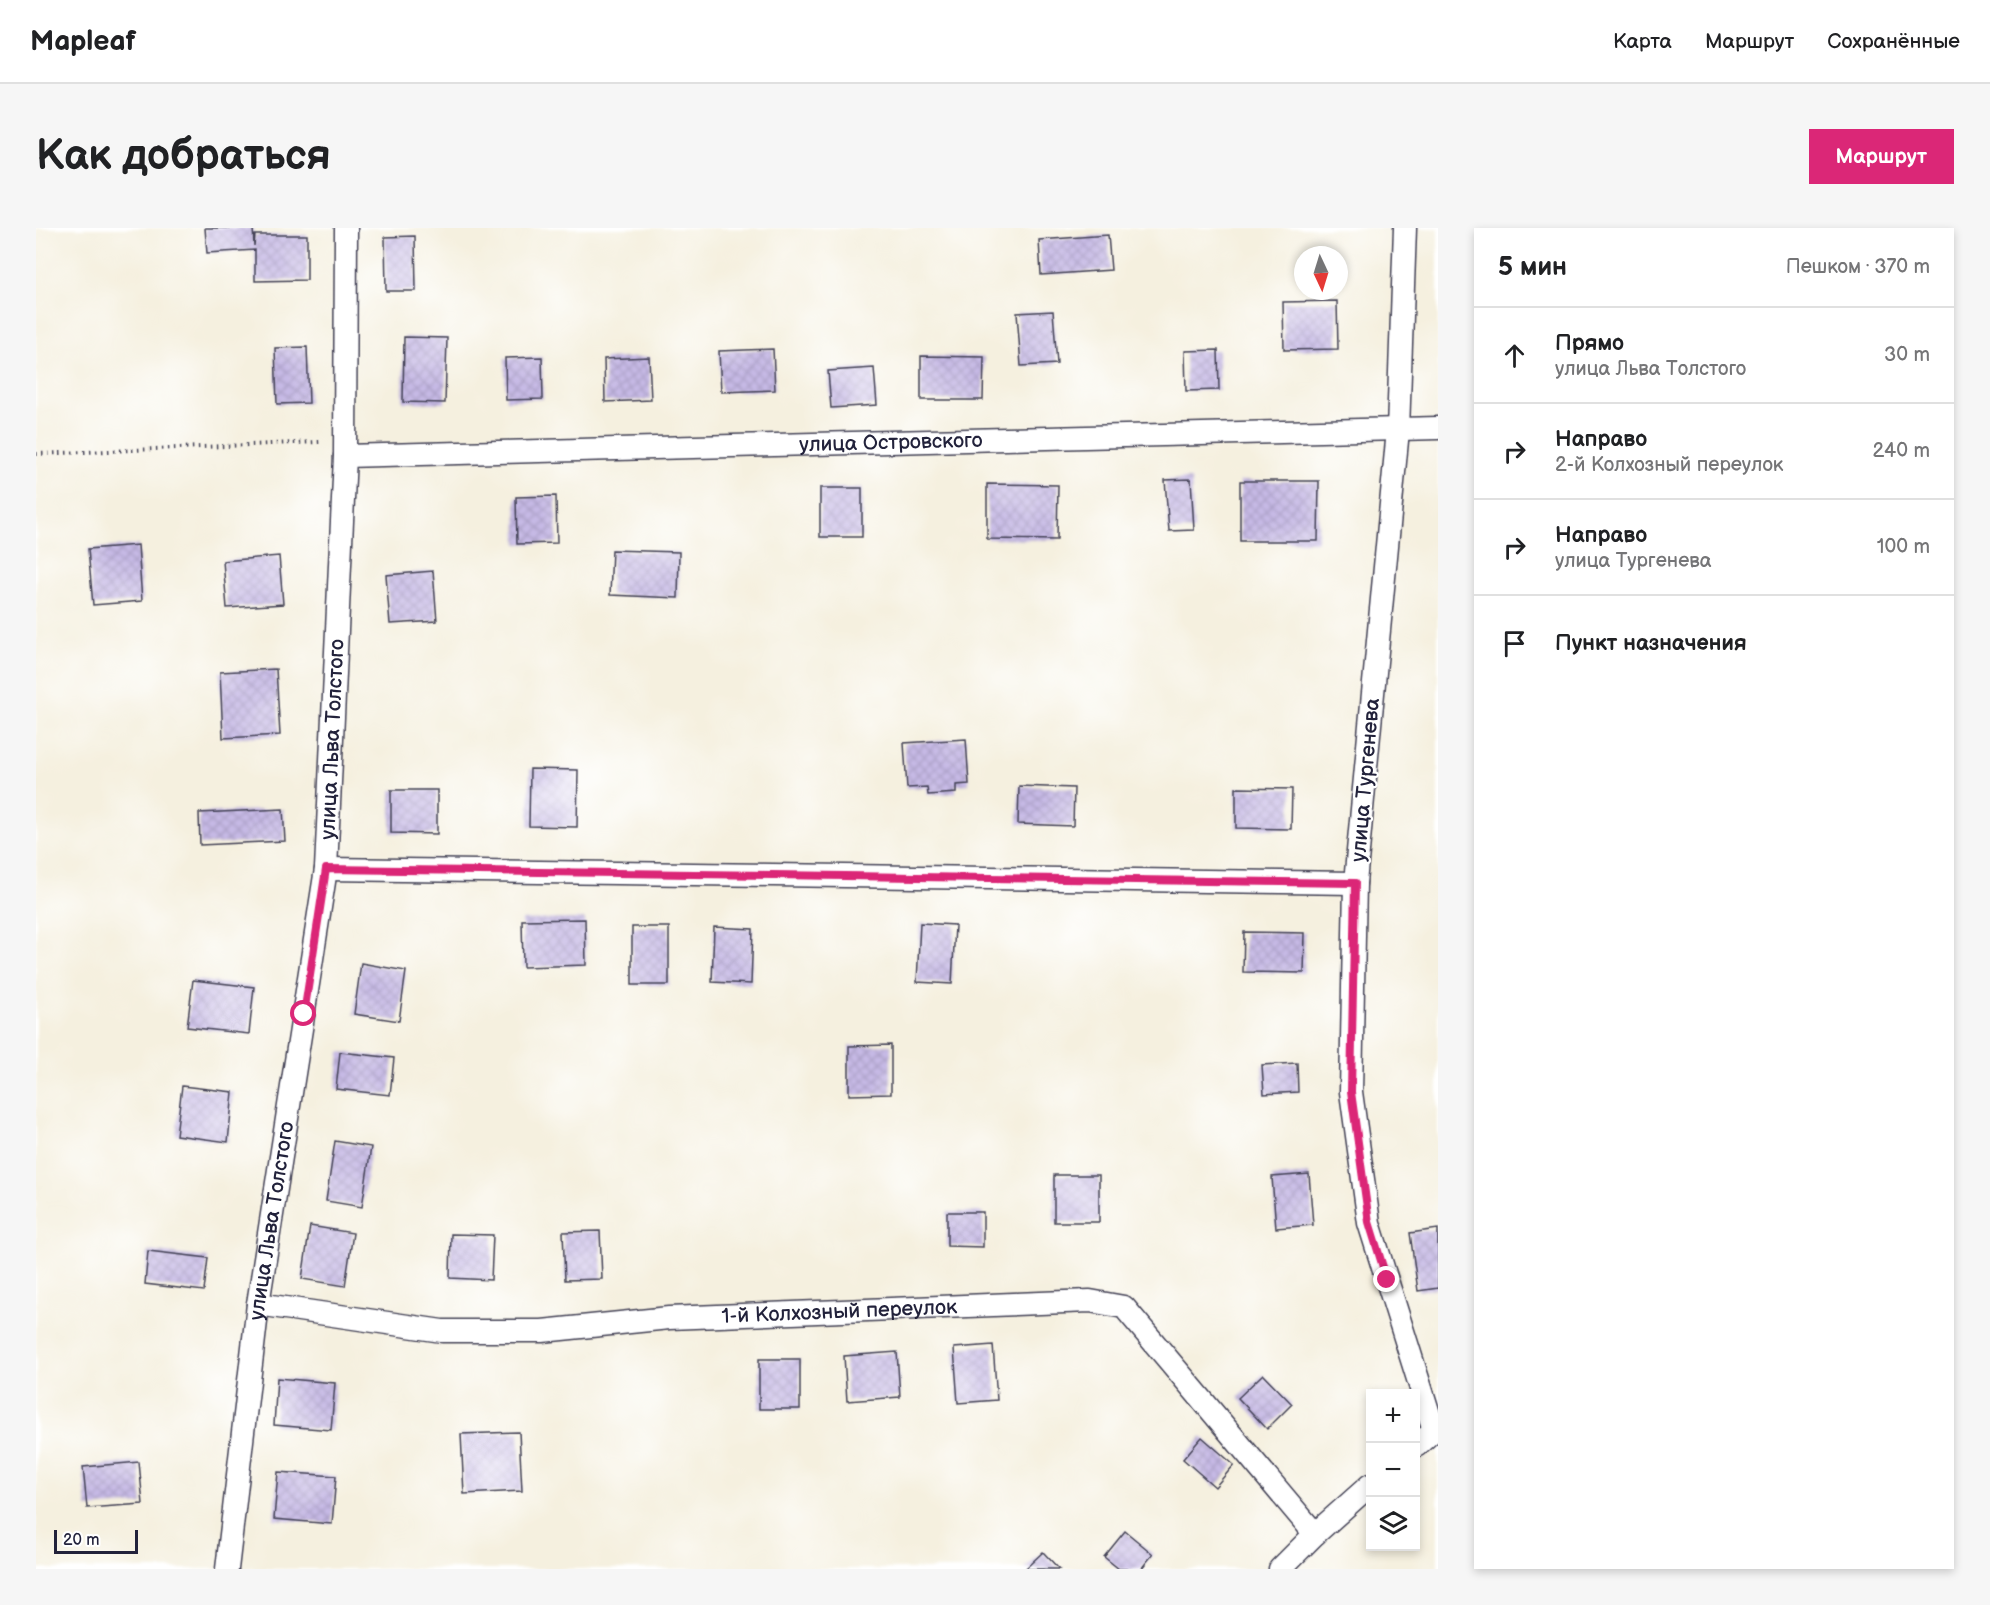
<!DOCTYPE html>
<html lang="ru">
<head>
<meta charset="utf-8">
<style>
	body { margin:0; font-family:"Balsamiq Sans",sans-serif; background:#f6f6f6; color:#202124 }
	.controls { position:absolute; right:18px; bottom:18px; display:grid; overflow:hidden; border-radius:0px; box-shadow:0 3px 9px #0003 }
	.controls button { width:54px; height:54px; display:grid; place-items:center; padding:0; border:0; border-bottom:2px solid #e0e0e0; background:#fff; color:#202124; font:30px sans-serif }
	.compass { position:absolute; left:1258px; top:18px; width:54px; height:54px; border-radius:50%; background:#fff; box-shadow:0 3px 9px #0003; rotate:176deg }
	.scale { position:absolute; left:18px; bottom:15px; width:84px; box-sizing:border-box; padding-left:6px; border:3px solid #22223b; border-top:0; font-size:16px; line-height:21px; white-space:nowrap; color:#22223b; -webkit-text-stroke:4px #fff; paint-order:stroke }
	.stop { position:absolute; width:18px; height:18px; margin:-14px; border:4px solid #db2777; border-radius:50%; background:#fff }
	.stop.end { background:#db2777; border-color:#fff; box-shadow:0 2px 6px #0008 }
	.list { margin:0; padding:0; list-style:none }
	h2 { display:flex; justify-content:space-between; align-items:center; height:78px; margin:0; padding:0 24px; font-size:26px }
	h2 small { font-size:20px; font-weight:400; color:#757577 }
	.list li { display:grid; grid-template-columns:39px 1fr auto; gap:18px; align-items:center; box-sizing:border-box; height:96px; padding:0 24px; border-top:2px solid #e0e0e0 }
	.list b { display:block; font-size:22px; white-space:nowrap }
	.list p { margin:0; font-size:20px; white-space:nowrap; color:#757577 }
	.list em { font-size:20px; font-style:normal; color:#757577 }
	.icon { flex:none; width:33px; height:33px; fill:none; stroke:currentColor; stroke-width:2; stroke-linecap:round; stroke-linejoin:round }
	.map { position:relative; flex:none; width:1402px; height:1341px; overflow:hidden; border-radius:0px }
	header { display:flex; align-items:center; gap:36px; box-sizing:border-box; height:84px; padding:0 30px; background:#fff; border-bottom:2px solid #e0e0e0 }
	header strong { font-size:28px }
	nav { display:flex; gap:33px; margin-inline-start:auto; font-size:21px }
	.intro { display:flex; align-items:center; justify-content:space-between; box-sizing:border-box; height:144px; padding:0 36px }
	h1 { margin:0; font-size:42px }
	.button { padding:15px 27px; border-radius:0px; background:#db2777; color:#fff; font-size:21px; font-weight:700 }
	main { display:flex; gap:36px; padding:0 36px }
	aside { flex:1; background:#fff; border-radius:0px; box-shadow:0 3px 9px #0003 }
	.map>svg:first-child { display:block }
</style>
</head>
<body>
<header>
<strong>Mapleaf</strong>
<nav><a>Карта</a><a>Маршрут</a><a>Сохранённые</a></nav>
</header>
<div class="intro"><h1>Как добраться</h1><a class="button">Маршрут</a></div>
<main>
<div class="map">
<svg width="1402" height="1341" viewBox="0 0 1402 1341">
	<defs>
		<pattern id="building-cross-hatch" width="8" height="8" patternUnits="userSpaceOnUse" patternTransform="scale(1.5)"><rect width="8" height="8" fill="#c6b9e5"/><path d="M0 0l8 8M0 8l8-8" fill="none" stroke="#aa9fc5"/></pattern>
	</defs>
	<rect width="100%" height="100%" fill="#fff"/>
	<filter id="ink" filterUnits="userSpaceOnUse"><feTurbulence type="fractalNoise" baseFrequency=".0167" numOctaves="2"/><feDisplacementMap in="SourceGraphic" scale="12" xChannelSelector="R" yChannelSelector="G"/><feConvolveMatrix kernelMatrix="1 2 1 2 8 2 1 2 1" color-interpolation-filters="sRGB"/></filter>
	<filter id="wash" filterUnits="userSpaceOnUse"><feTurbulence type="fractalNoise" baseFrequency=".008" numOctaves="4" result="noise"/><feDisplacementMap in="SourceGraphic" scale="24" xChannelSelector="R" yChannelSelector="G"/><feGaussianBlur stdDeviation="1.35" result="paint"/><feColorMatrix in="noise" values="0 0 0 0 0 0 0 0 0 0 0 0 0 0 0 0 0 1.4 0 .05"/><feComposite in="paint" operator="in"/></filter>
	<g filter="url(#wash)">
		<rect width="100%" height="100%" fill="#f5f0df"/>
		<g id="blocks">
			<!-- building -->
			<g fill="url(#building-cross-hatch)">
				<path d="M169,0H217L218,18L219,7H271V52L219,53V22L171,25Z"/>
				<path d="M1072,7L1075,42L1005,47L1003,12Z"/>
				<path d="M379,8L380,63H350L349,9Z"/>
				<path d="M1301,73L1302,121L1248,122L1247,74Z"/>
				<path d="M1017,83L1021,136L985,138L981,85Z"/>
				<path d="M368,109L411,110L409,175L367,174Z"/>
				<path d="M271,119L273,175L241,176L239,120Z"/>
				<path d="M737,121L739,162L685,164L683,123Z"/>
				<path d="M1182,122L1183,162L1150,163L1149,123Z"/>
				<path d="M885,128L948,129L947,172H885Z"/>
				<path d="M506,129L507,171L470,172L469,130Z"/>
				<path d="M613,129L615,172L569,174L568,131Z"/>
				<path d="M838,140L841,177L795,180L792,143Z"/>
				<path d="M1155,251L1158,302L1133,303L1129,252Z"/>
				<path d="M1204,253H1283L1282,313H1204Z"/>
				<path d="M951,256L1022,257L1021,312L951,311Z"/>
				<rect x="784" y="260" width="42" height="49"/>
				<path d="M520,268L521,315L481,316L480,269Z"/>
				<path d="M102,317L106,373L57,377L52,321Z"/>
				<path d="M576,322L643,324L642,370L574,367Z"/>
				<path d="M243,328L247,376L191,380L187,333Z"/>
				<path d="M397,343L401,393L354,396L350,347Z"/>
				<path d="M240,441L244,507L187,510L184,444Z"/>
				<path d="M930,511L933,556L920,557V565L892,567L891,559L871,560L868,515Z"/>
				<path d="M494,541L542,542L541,599L493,598Z"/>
				<path d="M983,558L1038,560L1037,598L982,596Z"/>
				<path d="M1200,560L1256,561L1255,601L1200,600Z"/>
				<path d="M355,562H401V606L355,605Z"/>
				<path d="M247,581L249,613L164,617L163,585Z"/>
				<path d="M549,691L550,737L487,739L486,692Z"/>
				<path d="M884,695L919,697L916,756L881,754Z"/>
				<rect x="596" y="699" width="37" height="58"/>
				<path d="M678,699L717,701L715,756L676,754Z"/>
				<path d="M1208,704L1269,705L1268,745L1207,744Z"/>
				<path d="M325,735L370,743L363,793L318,786Z"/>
				<path d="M157,752L218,759L213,806L151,799Z"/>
				<path d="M855,817V866L813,867V818Z"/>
				<path d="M304,824L358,830L354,867L300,861Z"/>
				<path d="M1261,835L1262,864L1228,866L1226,837Z"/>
				<path d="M146,858L197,864L192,914L140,907Z"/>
				<path d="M299,913L335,919L326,979L290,973Z"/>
				<path d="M1273,946L1277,997L1240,1000L1236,949Z"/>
				<rect x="1018" y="947" width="45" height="47"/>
				<path d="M911,984H947V1019L911,1018Z"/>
				<path d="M274,998L317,1005L309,1058L266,1051Z"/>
				<path d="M1402,1001V1060L1382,1063L1374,1005Z"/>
				<path d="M564,1003L566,1051L529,1052L527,1004Z"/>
				<path d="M415,1006L457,1007L455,1052L414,1050Z"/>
				<path d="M112,1023L172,1030L168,1063L109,1056Z"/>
				<path d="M957,1117L961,1172L922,1175L918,1120Z"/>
				<path d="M861,1124L864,1169L811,1173L808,1128Z"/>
				<rect x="723" y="1131" width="41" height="50"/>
				<path d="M1227,1146L1256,1176L1231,1201L1202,1170Z"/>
				<path d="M241,1150L299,1155L295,1202L238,1197Z"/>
				<path d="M483,1204L486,1263L428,1266L425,1206Z"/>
				<path d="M1166,1209L1198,1237L1179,1259L1147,1231Z"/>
				<path d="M103,1234L107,1276L51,1280L47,1239Z"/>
				<path d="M242,1244L300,1248L296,1296L238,1291Z"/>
				<path d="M1089,1303L1117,1326L1105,1341H1083L1068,1329Z"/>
				<path d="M1007,1324L1023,1341H989Z"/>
			</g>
		</g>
	</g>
	<g filter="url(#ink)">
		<use href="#blocks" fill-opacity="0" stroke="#424154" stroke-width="1.5"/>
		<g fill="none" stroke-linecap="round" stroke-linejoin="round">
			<defs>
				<g id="minor">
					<path d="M1369,0L1362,202L1319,655L1315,864L1333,995L1398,1202"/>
					<path id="s1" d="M309,228L1402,200"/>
					<path d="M290,641L1319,655"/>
					<path id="s2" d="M222,1076L406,1103H506L633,1090L1054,1073L1088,1079L1279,1306"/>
					<path d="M1380,1218L1398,1202L1402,1201"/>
					<path id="s3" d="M191,1341L222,1076L290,641L309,228L310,0"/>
					<path d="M1244,1341L1279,1306L1334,1257"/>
				</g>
			</defs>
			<!-- minor casing -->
			<use href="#minor" stroke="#424154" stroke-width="25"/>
			<!-- path -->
			<path stroke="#424154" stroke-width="4" stroke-dasharray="1.5 4.5" stroke-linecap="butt" d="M0,226L284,214"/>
			<!-- minor -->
			<use href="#minor" stroke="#fff" stroke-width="22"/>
		</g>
	</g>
	<g fill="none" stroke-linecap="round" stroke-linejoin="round" filter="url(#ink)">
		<!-- route -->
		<path stroke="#db2777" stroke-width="8" d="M268,786L290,641L1319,655L1315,864L1333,994L1351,1052"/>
	</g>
	<g text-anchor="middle" stroke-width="4.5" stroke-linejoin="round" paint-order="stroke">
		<!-- street labels -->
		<g font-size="21" fill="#22223b" stroke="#fff">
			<text dy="7" stroke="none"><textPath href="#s1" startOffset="546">улица Островского</textPath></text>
			<text dy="7" stroke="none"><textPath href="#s3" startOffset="837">улица Льва Толстого</textPath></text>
			<text transform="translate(1329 552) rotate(-85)" y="7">улица Тургенева</text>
			<text dy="7" stroke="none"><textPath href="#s3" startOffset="351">улица Льва Толстого</textPath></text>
			<text dy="7" stroke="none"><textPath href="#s2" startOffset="584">1-й Колхозный переулок</textPath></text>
		</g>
	</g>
</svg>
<div class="controls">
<button>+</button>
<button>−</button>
<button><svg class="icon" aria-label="layers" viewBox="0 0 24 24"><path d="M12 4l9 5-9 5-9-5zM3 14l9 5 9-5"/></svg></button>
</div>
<svg class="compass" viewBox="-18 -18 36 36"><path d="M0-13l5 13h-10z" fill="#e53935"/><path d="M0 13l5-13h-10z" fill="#757577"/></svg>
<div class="scale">20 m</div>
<div class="stop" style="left:268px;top:786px"></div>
<div class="stop end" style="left:1351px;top:1052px"></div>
</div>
<aside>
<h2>5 мин<small>Пешком · 370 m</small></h2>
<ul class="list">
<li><svg class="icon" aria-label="ahead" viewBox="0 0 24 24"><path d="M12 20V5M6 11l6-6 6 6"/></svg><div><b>Прямо</b><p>улица Льва Толстого</p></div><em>30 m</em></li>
<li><svg class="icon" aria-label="right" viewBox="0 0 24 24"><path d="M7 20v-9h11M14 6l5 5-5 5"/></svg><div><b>Направо</b><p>2-й Колхозный переулок</p></div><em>240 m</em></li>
<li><svg class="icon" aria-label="right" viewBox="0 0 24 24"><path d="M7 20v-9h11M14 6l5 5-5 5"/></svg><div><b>Направо</b><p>улица Тургенева</p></div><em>100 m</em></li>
<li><svg class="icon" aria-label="arrive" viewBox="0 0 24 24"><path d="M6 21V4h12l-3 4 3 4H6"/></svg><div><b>Пункт назначения</b></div></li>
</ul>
</aside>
</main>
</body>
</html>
